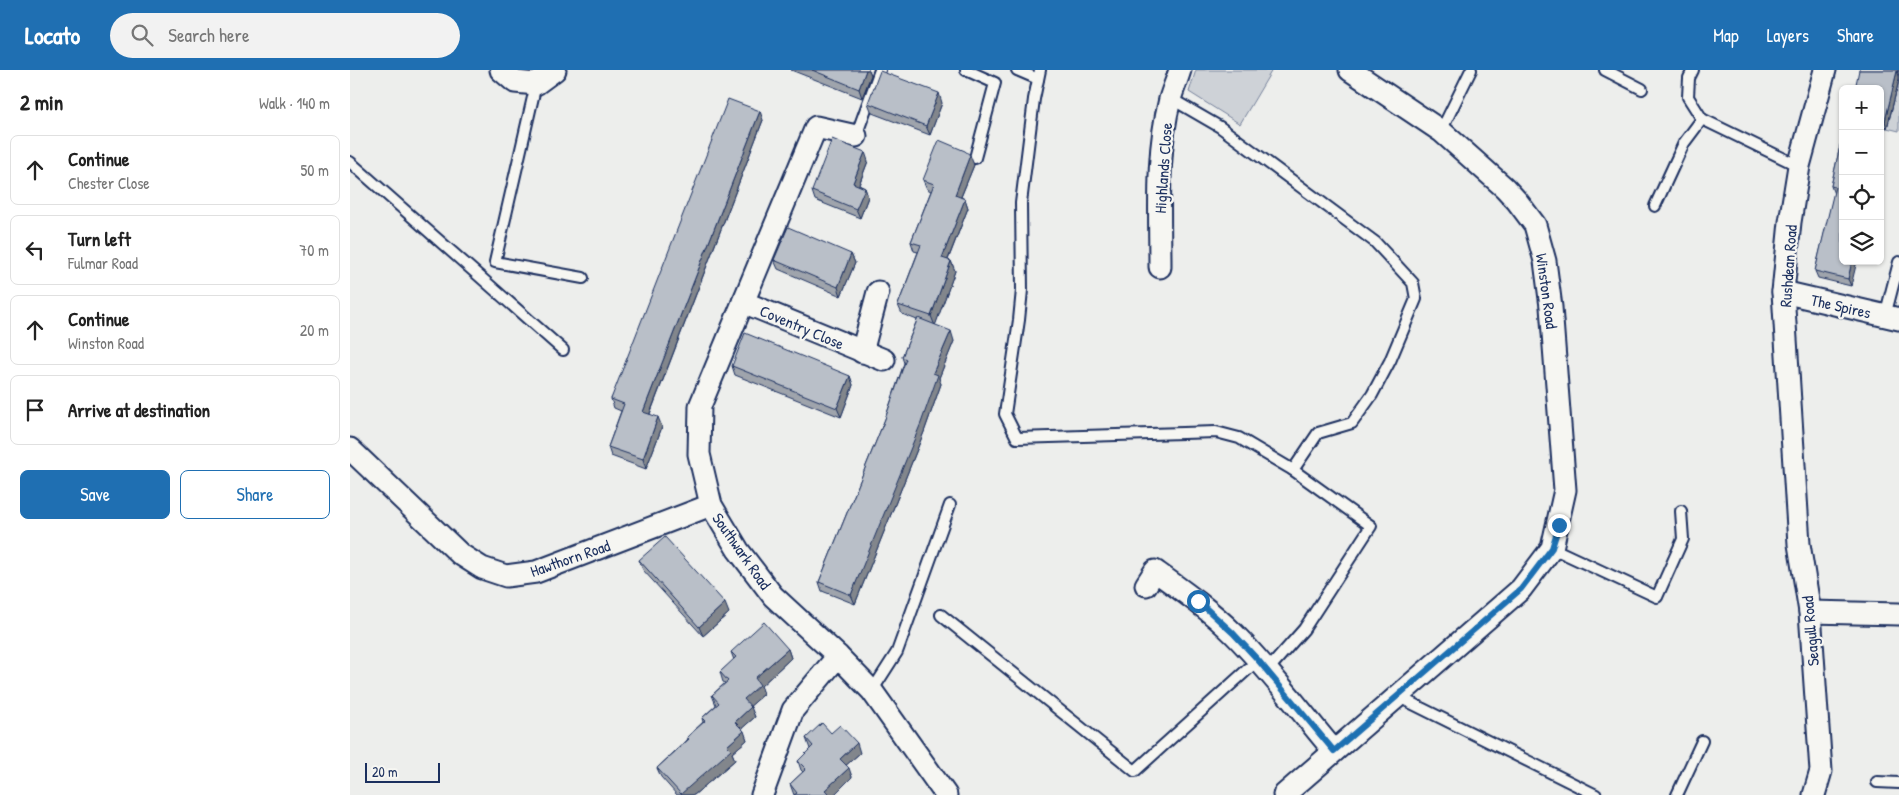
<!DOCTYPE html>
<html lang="en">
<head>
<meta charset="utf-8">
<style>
	body { margin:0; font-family:"Patrick Hand",sans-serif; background:#f2f2f2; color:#222 }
	.controls { position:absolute; right:15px; top:15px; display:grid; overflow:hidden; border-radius:8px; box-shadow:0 1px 4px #0004 }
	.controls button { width:45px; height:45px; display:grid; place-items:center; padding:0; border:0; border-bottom:1px solid #e0e0e0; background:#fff; color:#222; font:25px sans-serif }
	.scale { position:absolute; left:15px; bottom:12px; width:75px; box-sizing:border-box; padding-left:5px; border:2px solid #1b2f5e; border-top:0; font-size:14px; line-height:18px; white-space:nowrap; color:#1b2f5e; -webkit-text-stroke:4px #f6f6f2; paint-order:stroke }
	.stop { position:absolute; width:15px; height:15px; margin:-11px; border:4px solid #1f6fb2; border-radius:50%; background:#fff }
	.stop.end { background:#1f6fb2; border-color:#fff; box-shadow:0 1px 5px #0008 }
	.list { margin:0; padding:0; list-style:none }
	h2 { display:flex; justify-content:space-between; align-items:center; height:65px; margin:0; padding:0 20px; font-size:21px }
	h2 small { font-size:16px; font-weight:400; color:#767676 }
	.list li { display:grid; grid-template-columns:32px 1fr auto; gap:15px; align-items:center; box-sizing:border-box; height:70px; margin:0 10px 10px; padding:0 10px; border:1px solid #e0e0e0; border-radius:8px }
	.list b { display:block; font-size:19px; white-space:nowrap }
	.list p { margin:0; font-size:16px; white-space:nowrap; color:#767676 }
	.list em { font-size:16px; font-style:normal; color:#767676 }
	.actions { display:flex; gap:10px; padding:15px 20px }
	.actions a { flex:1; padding:11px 0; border:1px solid #1f6fb2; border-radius:8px; text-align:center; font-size:18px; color:#1f6fb2 }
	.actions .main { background:#1f6fb2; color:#fff }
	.icon { flex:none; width:28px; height:28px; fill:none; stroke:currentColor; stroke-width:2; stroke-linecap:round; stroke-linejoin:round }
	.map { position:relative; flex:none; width:1549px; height:725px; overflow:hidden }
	header { display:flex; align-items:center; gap:30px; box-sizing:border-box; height:70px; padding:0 25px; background:#1f6fb2; color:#fff }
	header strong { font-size:24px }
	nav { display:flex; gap:28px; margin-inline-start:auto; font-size:18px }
	.search { width:350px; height:45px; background:#f2f2f2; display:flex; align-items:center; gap:12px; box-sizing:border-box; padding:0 18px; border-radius:28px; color:#767676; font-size:19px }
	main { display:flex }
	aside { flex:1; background:#fff }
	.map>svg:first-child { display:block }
</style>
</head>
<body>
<header>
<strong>Locato</strong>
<div class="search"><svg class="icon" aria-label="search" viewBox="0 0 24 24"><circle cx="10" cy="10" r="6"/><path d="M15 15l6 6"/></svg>Search here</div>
<nav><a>Map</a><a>Layers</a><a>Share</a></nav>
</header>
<main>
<aside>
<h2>2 min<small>Walk · 140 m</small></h2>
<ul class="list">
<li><svg class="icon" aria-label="ahead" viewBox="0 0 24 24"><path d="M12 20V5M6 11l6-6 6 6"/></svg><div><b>Continue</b><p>Chester Close</p></div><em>50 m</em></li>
<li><svg class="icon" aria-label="left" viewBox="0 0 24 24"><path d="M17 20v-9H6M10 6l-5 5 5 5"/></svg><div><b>Turn left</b><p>Fulmar Road</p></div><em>70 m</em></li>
<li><svg class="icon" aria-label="ahead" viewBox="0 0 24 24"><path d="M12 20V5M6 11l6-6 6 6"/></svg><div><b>Continue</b><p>Winston Road</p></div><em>20 m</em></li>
<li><svg class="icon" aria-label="arrive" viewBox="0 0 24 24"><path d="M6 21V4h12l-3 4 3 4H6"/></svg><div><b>Arrive at destination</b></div></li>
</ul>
<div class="actions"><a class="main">Save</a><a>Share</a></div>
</aside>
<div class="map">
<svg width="1549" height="725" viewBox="0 0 1549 725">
	<rect width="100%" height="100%" fill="#edeeec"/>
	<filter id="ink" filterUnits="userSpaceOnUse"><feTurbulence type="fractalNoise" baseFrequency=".02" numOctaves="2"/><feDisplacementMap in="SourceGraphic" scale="10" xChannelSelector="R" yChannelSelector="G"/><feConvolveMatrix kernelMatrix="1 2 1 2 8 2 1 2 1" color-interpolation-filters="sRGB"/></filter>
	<g filter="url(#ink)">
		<!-- green -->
		<g fill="#ced2d7" stroke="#74809a">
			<path d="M846,0H922L890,54L839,22Z"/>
			<path d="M1549,10V61L1537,58Z"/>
		</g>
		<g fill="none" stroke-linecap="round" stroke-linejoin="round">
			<defs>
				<g id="service">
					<path d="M616,0L645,13L625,88"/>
					<path d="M667,0L688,9"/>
					<path d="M690,0L684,29L671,133L672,220L669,250L655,344L667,368L866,362L889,368L943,400"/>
					<path d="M1255,0L1292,19"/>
					<path d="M1343,0L1339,8L1338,27L1352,49L1449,96"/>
					<path d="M186,14L145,192L233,208"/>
					<path d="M820,28L870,57L1025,172L1063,213L1066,229L1040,291L1022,325L1002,353L968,363L943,400L1021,456L954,559L917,601"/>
					<path d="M1091,61L1121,0"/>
					<path d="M506,66L530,0"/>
					<path d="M0,92L213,280"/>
					<path d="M1305,136L1334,73L1352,49"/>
					<path d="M1535,246L1549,192"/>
					<path d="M1202,478L1307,527L1333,469L1331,441"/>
					<path d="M591,545L785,701L908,590"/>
					<path d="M522,621L547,582L600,435"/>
					<path d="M1047,626L1246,725"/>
					<path d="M1527,712L1549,713"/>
					<path d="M1327,725L1352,671"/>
				</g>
				<g id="minor">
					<path d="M151,0L165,12L186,14L205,0"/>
					<path d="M506,66L466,57L350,336L349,384L361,435L388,480L423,526L488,586L522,621L596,725"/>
					<path d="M810,197C810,142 806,84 820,29C823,19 827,10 830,0"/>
					<path d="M1433,222L1549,249"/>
					<path d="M393,232L534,290"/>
					<path d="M512,282L528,222"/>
					<path d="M0,379L110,484L132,498L156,506L186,502L361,435"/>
					<path d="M796,515L805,501C833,521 860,540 884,564C920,600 951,642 984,681"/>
					<path d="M1460,542L1549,544"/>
					<path d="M412,725L443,640L488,586"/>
					<path d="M934,725L1171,519L1202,478L1215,420L1201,237L1195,191L1185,155L1167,131L1155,118L1091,61L1000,0"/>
					<path d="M1464,725L1471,701L1460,542L1449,474L1433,222L1440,152L1449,96L1475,0"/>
				</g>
			</defs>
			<!-- service casing -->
			<use href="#service" stroke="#1b2f5e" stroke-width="14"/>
			<!-- minor casing -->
			<use href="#minor" stroke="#1b2f5e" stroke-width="25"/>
			<!-- service -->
			<use href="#service" stroke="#f6f6f2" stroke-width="10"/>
			<!-- minor -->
			<use href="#minor" stroke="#f6f6f2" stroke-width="21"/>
		</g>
		<!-- wall -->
		<g fill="#9fa4ac" stroke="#1b2f5e">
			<path d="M441,0H519L521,5L512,28Z"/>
			<path d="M1509,0H1549V10L1537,58L1533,57Z"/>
			<path d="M518,33H592L580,65L522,43Z"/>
			<path d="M413,50L300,344L312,357L296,399L261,386L258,377L271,341L264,338L261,329Z"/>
			<path d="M1493,63L1501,216L1468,208L1465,201L1484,124L1481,116Z"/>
			<path d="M518,91L509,115L515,118L518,127L510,148L465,130L462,121Z"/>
			<path d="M624,95L611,127L615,129L618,138L598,190L601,191L605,201L585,255L604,271L589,308L591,314L574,362L505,534L472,521L469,512L535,349L554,293L552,287L567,250L552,244L548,235L568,182L564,181L561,172L581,121L577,119L573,110Z"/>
			<path d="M501,184L505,193L491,226L428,199L424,190Z"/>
			<path d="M382,296L500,306L503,315L491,347L385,305Z"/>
			<path d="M289,490L379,543L353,566L293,500Z"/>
			<path d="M438,579L441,588L411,616L414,624L400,636L405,647L392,658L397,670L382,683L385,690L344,725H327L311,707L307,698L338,669L337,667L353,652L352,648L366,635L362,625L375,613L373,612L370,602L384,590L381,582Z"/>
			<path d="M481,663L510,683L496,695L502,707L484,725H444L440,714L453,702L451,700L448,691L460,679L456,668Z"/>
		</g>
		<!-- shaded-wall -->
		<g fill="#82868c" stroke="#1b2f5e">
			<path d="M516,0H519L521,5L512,28L509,19Z"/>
			<path d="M1547,1L1549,6V10L1537,58L1535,51Z"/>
			<path d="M589,23L592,33L580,65L576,56Z"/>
			<path d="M410,41L413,50L297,351L293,342Z"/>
			<path d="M1530,50L1533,57L1530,69Z"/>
			<path d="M515,82L518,91L506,122L503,113Z"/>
			<path d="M620,85L624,95L608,134L605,125Z"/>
			<path d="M515,118L518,127L510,148L506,139Z"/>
			<path d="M615,129L618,138L595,197L592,188Z"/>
			<path d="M501,184L505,193L491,226L488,217Z"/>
			<path d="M601,191L605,201L585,256L581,246Z"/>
			<path d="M1502,191H1507L1501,216L1498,209Z"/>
			<path d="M601,261L604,271L589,308L591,314L574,362L505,534L501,525L583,303Z"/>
			<path d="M500,306L503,315L491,347L487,338Z"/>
			<path d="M308,347L312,357L296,399L293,389Z"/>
			<path d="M375,533L379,543L353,566L349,557Z"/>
			<path d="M438,579L441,588L411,616L414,624L397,639L394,629L405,608Z"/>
			<path d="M401,637L405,647L389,661L385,652Z"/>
			<path d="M394,661L397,670L382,683L385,690L344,725H332L331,724L377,676Z"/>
			<path d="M507,673L510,683L493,698L490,689Z"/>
			<path d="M499,698L502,707L484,725H477L475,720Z"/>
		</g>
		<!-- building -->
		<g fill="#b9bfc8" stroke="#1b2f5e">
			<path d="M462,0H516L509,19Z"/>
			<path d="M1509,0H1549V1H1547L1535,51L1530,50V19H1505Z"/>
			<path d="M530,1L589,23L576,56L518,33Z"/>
			<path d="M378,29L410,41L293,342L308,347L293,389L258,377L274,334L261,329Z"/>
			<path d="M1493,63V191H1502L1498,209L1465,201L1485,117L1481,116Z"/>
			<path d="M482,69L515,82L503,113L515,118L506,139L462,121Z"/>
			<path d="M589,70L615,81L620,85L605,125L615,129L592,188L601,191L581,246L548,235L571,175L561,172L584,114L573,110Z"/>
			<path d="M438,157L501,184L488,217L424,190Z"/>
			<path d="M568,248L601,261L583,303L588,305L571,353L501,525L469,512L535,349L556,289L552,287Z"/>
			<path d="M395,263L500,306L487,338L382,296Z"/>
			<path d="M315,467L375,533L349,557L289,490Z"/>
			<path d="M414,552L438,579L405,608L410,615L394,629L401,637L385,652L394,661L377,676L381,680L331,724L307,698L339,669L337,667L355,651L352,648L369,633L362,625L378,611L370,602L386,587L381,582Z"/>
			<path d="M472,653L481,663L490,655L507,673L490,689L499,698L475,720L480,725H444L447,723L440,714L456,699L448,691L463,676L456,668Z"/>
		</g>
	</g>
	<g fill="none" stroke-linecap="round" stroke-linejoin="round" filter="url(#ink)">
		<!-- route -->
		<path stroke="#1f6fb2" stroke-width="6" d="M848,531L883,563L908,590L984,681L1171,519L1202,478L1209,455"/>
	</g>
	<g text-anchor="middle" stroke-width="4.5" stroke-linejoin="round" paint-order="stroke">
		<!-- street labels -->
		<g font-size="16" fill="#1b2f5e" stroke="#f6f6f2">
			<text transform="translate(813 98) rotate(-86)" y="6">Highlands Close</text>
			<text transform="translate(1438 196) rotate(-86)" y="6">Rushdean Road</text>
			<text transform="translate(1197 221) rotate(82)" y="6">Winston Road</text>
			<text transform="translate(1491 236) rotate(13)" y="6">The Spires</text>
			<text transform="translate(452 257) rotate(23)" y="6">Coventry Close</text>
			<text transform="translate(392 481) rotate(55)" y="6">Southwark Road</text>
			<text transform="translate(220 488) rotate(-19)" y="6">Hawthorn Road</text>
			<text transform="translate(1460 561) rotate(-95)" y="6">Seagull Road</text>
		</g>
	</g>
</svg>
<div class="controls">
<button>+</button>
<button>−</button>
<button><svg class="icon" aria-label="locate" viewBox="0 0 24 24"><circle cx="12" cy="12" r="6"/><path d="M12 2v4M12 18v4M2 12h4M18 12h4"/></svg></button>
<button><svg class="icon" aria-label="layers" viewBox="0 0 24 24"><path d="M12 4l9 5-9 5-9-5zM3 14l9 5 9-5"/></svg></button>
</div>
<div class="scale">20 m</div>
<div class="stop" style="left:848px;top:531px"></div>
<div class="stop end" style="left:1209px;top:455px"></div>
</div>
</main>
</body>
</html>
